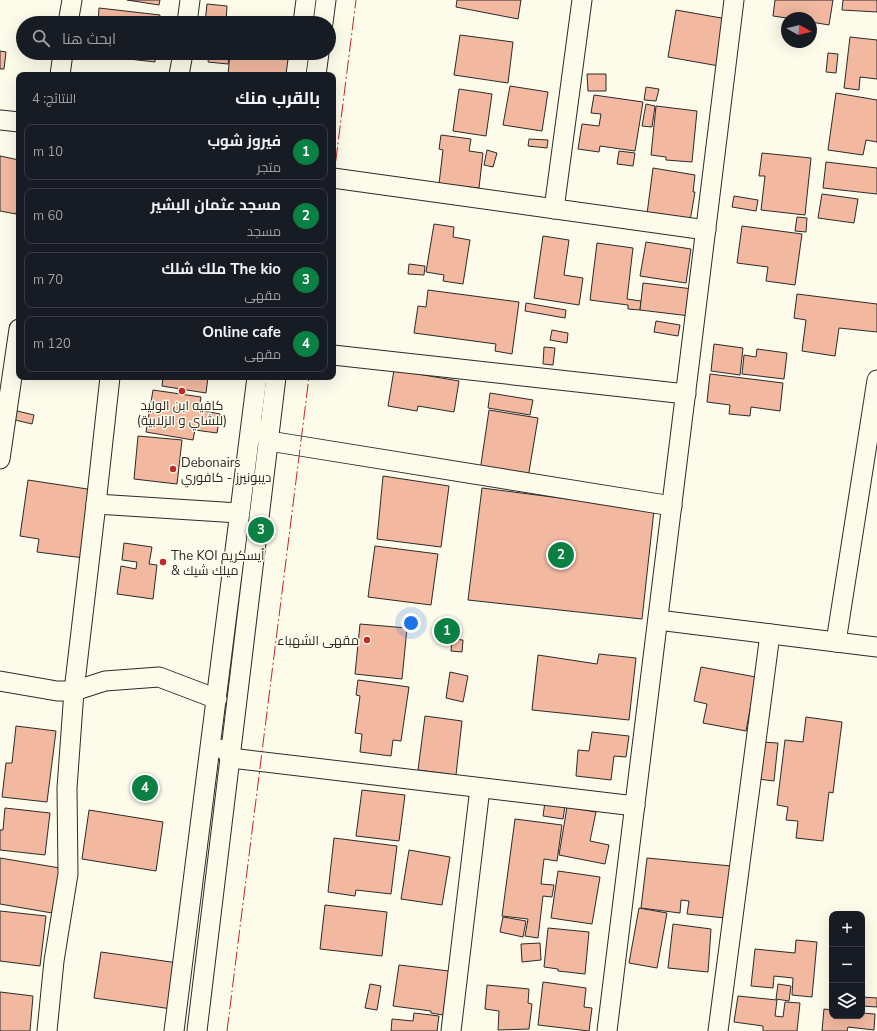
<!DOCTYPE html>
<html lang="ar">
<head>
<meta charset="utf-8">
<style>
	body { margin:0; font-family:"Nunito Sans",Cairo,sans-serif; background:#20242c; color:#f1f3f6; direction:rtl }
	.controls { position:absolute; right:12px; bottom:12px; display:grid; overflow:hidden; border-radius:8px; box-shadow:0 4px 16px #0002 }
	.controls button { width:36px; height:36px; display:grid; place-items:center; padding:0; border:0; border-bottom:1px solid #363941; background:#171b24; color:#f1f3f6; font:20px sans-serif }
	.compass { position:absolute; left:781px; top:12px; width:36px; height:36px; border-radius:50%; background:#171b24; box-shadow:0 4px 16px #0002; rotate:98deg }
	.you { position:absolute; left:411px; top:623px; width:14px; height:14px; margin:-10px; border:3px solid #fff; border-radius:50%; background:#1a73e8; box-shadow:0 0 0 6px #1a73e833 }
	.badge { display:grid; place-items:center; width:26px; height:26px; border-radius:50%; background:#0b8043; color:#fff; font-size:13px; font-weight:700 }
	.pin { position:absolute; translate:-50% -50%; border:2px solid #fff; box-shadow:0 1px 4px #0006 }
	.list { margin:0; padding:0; list-style:none }
	h2 { display:flex; justify-content:space-between; align-items:center; height:52px; margin:0; padding:0 16px; font-size:17px }
	h2 small { font-size:13px; font-weight:400; color:#9ea1a6 }
	.list li { display:grid; grid-template-columns:26px 1fr auto; gap:12px; align-items:center; box-sizing:border-box; height:56px; margin:0 8px 8px; padding:0 8px; border:1px solid #363941; border-radius:8px }
	.list b { display:block; font-size:15px; white-space:nowrap }
	.list p { margin:0; font-size:13px; white-space:nowrap; color:#9ea1a6 }
	.list em { font-size:13px; font-style:normal; color:#9ea1a6 }
	.icon { flex:none; width:22px; height:22px; fill:none; stroke:currentColor; stroke-width:2; stroke-linecap:round; stroke-linejoin:round }
	.map { position:relative; flex:none; width:877px; height:1031px; overflow:hidden; direction:ltr }
	.search { position:absolute; background:#171b24; box-shadow:0 4px 16px #0002; left:16px; top:16px; width:320px; height:44px; display:flex; align-items:center; gap:10px; box-sizing:border-box; padding:0 14px; border-radius:22px; color:#9ea1a6; font-size:15px }
	.panel { position:absolute; background:#171b24; box-shadow:0 4px 16px #0002; left:16px; top:72px; width:320px; height:308px; border-radius:8px; direction:rtl }
	.map>svg:first-child { display:block }
</style>
</head>
<body>
<div class="map">
<svg width="877" height="1031" viewBox="0 0 877 1031">
	<rect width="100%" height="100%" fill="#fdfbea"/>
	<!-- building -->
	<g fill="#f2b8a0" stroke="#2b2b2b">
		<path d="M127,0H160L159,5Z"/>
		<path d="M457,0H521L518,19L456,7Z"/>
		<path d="M775,0H833L829,25L811,22V18H787L773,16Z"/>
		<path d="M843,0H877V12L842,10Z"/>
		<path d="M207,4L227,6L226,21L244,23H205Z"/>
		<path d="M99,8L160,15L159,23H98Z"/>
		<path d="M676,10L727,19L719,66L668,57Z"/>
		<path d="M460,35L513,42L508,83L454,75Z"/>
		<path d="M850,37L877,40V79L860,77L859,90L844,88Z"/>
		<path d="M0,51L6,52L4,69H0Z"/>
		<path d="M94,53H156L155,62L94,55Z"/>
		<path d="M209,53H230L228,64L208,62Z"/>
		<path d="M230,53H296L294,75H228Z"/>
		<path d="M828,53L838,54L836,73L826,72Z"/>
		<path d="M587,74H606V91H588Z"/>
		<path d="M510,86L548,92L542,131L503,125Z"/>
		<path d="M646,87L659,89L656,101L644,100Z"/>
		<path d="M459,89L492,94L486,136L453,131Z"/>
		<path d="M836,93L877,100V142L866,140L863,155L828,150Z"/>
		<path d="M594,95L643,102L635,151L600,146L599,152L578,149L582,124L599,126L601,114L591,113Z"/>
		<path d="M646,104L655,106L652,127L642,126Z"/>
		<path d="M656,106L697,111L692,162L666,160V157L651,155Z"/>
		<path d="M441,135L471,139L469,151L483,153L479,188L439,184L443,150L439,149Z"/>
		<path d="M529,139L548,140L547,148L528,146Z"/>
		<path d="M487,150L497,153L493,167L484,165Z"/>
		<path d="M619,151L635,153L633,166L617,164Z"/>
		<path d="M762,153L811,158L805,215L761,210L765,176H759Z"/>
		<path d="M0,156L19,160V196L16,214L0,211Z"/>
		<path d="M826,162L877,168V194L823,188Z"/>
		<path d="M653,168L695,175L693,192H695L690,221L647,214Z"/>
		<path d="M822,194L858,199L854,223L818,218Z"/>
		<path d="M734,196L758,200L756,211L732,207Z"/>
		<path d="M797,217L807,218L806,232L795,231Z"/>
		<path d="M434,224L454,227L453,237L470,240L463,284L443,281L444,275L426,272Z"/>
		<path d="M742,226L802,234L795,285L766,281L768,267L737,263Z"/>
		<path d="M543,236L569,240L564,275L583,278L579,305L534,298Z"/>
		<path d="M646,242L691,249L686,283L640,276Z"/>
		<path d="M597,243L633,248L627,299L641,301L640,310L628,309V305L590,300Z"/>
		<path d="M409,264L425,266L424,275L408,274Z"/>
		<path d="M643,283L693,289L690,316L640,310Z"/>
		<path d="M428,290L519,302L512,354L495,351L496,344L414,333L418,306L426,307Z"/>
		<path d="M797,294L877,304V332L839,328L835,356L802,351L806,320L794,318Z"/>
		<path d="M526,303L566,310L565,318L525,311Z"/>
		<path d="M656,321L680,325L678,336L654,332Z"/>
		<path d="M552,330L568,333L567,343L550,340Z"/>
		<path d="M714,344L743,348L740,375L711,371Z"/>
		<path d="M544,347L555,348L553,365L543,364Z"/>
		<path d="M757,349L787,353L784,379L742,374L744,355L756,357Z"/>
		<path d="M394,370L459,381L454,412L418,406L417,411L388,406Z"/>
		<path d="M710,374L783,383L780,411L751,407L750,416L729,414L730,405L707,402Z"/>
		<path d="M163,377H208L206,393L162,386Z"/>
		<path d="M153,390L201,397L199,410L220,414L217,433L195,430L193,440L146,432Z"/>
		<path d="M490,393L533,400L530,415L488,408Z"/>
		<path d="M13,410L34,415L32,424L11,419Z"/>
		<path d="M489,410L538,418L528,478L480,471Z"/>
		<path d="M138,436L182,440L177,484L134,479Z"/>
		<path d="M383,476L449,486L441,547L377,539Z"/>
		<path d="M28,480L94,490L84,558L37,552L39,539L20,536Z"/>
		<path d="M482,488L654,510L642,619L468,600Z"/>
		<path d="M124,543L152,547L149,564L157,565L153,599L117,594L121,566L136,569L137,562L122,560Z"/>
		<path d="M375,546L438,554L431,605L368,597Z"/>
		<path d="M360,624L407,628L402,679L355,674Z"/>
		<path d="M452,639L463,640L462,652L451,651Z"/>
		<path d="M599,654L636,658L629,720L532,710L538,655L597,664Z"/>
		<path d="M701,667L756,677L746,731L703,723L707,704L694,701Z"/>
		<path d="M450,672L468,676L463,702L446,698Z"/>
		<path d="M358,680L409,687L401,741L393,740L391,756L360,752L362,734L355,733L360,696L356,695Z"/>
		<path d="M425,716L462,721L456,775L418,770Z"/>
		<path d="M806,717L842,722L833,793L829,792L823,841L796,838L798,821L786,820L788,807L777,805L785,740L803,742Z"/>
		<path d="M16,726L56,731L47,802L2,797L6,763H12Z"/>
		<path d="M592,732L629,736L626,757L614,756L611,780L576,776L578,750L589,751Z"/>
		<path d="M762,742L778,743L774,781L758,779Z"/>
		<path d="M362,790L405,795L399,841L356,836Z"/>
		<path d="M545,802L565,806L563,819L543,816Z"/>
		<path d="M567,807L596,812L590,841L609,845L605,864L559,855Z"/>
		<path d="M5,808L50,813L45,855L0,850V830H3Z"/>
		<path d="M89,810L163,822L156,871L82,859Z"/>
		<path d="M515,819L562,825L557,861L544,859L541,884L554,885L552,897L543,896L538,938L525,936L528,919L502,916Z"/>
		<path d="M334,838L397,846L391,894L356,890L355,896L328,892Z"/>
		<path d="M409,850L450,857L442,905L401,899Z"/>
		<path d="M0,858L60,868L52,913L0,904Z"/>
		<path d="M647,858L731,866L725,918L687,914L689,901L681,900L680,913L641,908Z"/>
		<path d="M558,871L600,877L592,924L551,918Z"/>
		<path d="M325,905L387,912L382,956L320,949Z"/>
		<path d="M639,908L667,913L657,968L629,963Z"/>
		<path d="M0,911L46,916L40,966L0,961Z"/>
		<path d="M503,917L526,921L523,937L500,932Z"/>
		<path d="M673,924L711,929L708,972L668,968Z"/>
		<path d="M548,928L589,932L585,974L558,971V969L544,967Z"/>
		<path d="M796,940L817,942L812,997L792,995L793,978L774,976L773,988L751,986L755,949L795,953Z"/>
		<path d="M540,943L541,960L522,962L521,944Z"/>
		<path d="M101,952L178,963L172,1009L94,998Z"/>
		<path d="M399,965L449,971L443,1015L431,1013V1011L393,1006Z"/>
		<path d="M543,982L586,988L584,1007L592,1008L589,1031L538,1025Z"/>
		<path d="M370,984L381,986L377,1010L365,1008Z"/>
		<path d="M778,984L791,986L789,1001L776,999Z"/>
		<path d="M487,985L529,989L528,1003L532,1004L529,1029L498,1030L499,1011L485,1009Z"/>
		<path d="M0,992L33,996L30,1031H0Z"/>
		<path d="M738,996L777,1000L775,1016L783,1017L785,1002L800,1003L797,1031H763V1026L734,1022Z"/>
		<path d="M862,997L877,998V1007L862,1006Z"/>
		<path d="M824,1009L832,1010V1016H862V1013L875,1014L874,1030L848,1027L847,1031H822Z"/>
		<path d="M414,1013L439,1016L437,1031H391L392,1019L413,1021Z"/>
	</g>
	<g fill="none" stroke-linecap="round" stroke-linejoin="round">
		<defs>
			<g id="minor">
				<path d="M68,23L72,0"/>
				<path d="M187,23L190,0"/>
				<path d="M303,23L306,0"/>
				<path d="M323,23L326,0"/>
				<path d="M60,75L63,53"/>
				<path d="M179,75L183,53"/>
				<path d="M296,75L299,53"/>
				<path d="M316,75L319,53"/>
				<path d="M0,120L19,122"/>
				<path d="M333,178L706,230"/>
				<path d="M554,209L582,0"/>
				<path d="M333,355L686,394"/>
				<path d="M262,431L269,441L672,506"/>
				<path d="M0,459L19,329"/>
				<path d="M96,504L239,513"/>
				<path d="M658,620L877,647"/>
				<path d="M836,642L877,380"/>
				<path d="M0,681L57,691H74L105,681L159,677L217,699"/>
				<path d="M224,749L231,758L635,806"/>
				<path d="M47,1031L54,961L68,874L67,788L74,691L96,504L110,377"/>
				<path d="M174,1031L257,377"/>
				<path d="M197,1031L276,377"/>
				<path d="M451,1031L480,788"/>
				<path d="M607,1031L734,0"/>
				<path d="M718,1031L770,634"/>
			</g>
		</defs>
		<!-- minor casing -->
		<use href="#minor" stroke="#2b2b2b" stroke-width="21"/>
		<!-- minor -->
		<use href="#minor" stroke="#fdfbea" stroke-width="19"/>
		<!-- power -->
		<g stroke="#c62828" stroke-width="1" stroke-dasharray="14 3 2 3" stroke-linecap="butt">
			<path d="M333,183L356,0"/>
			<path d="M227,1031L309,377"/>
		</g>
	</g>
	<!-- markers -->
	<g fill="#c62828" stroke="#fdfbea" stroke-width="1.5">
		<circle cx="182" cy="391" r="4"/>
		<circle cx="173" cy="469" r="4"/>
		<circle cx="163" cy="562" r="4"/>
		<circle cx="367" cy="640" r="4"/>
	</g>
	<g text-anchor="middle" stroke-width="3" stroke-linejoin="round" paint-order="stroke">
		<!-- poi labels -->
		<g font-size="13" fill="#2b2b2b" stroke="#fdfbea" text-anchor="start">
			<text x="182" y="410" text-anchor="middle">كافيه ابن الوليد<tspan x="182" dy="15">(للشاي و الزلابية)</tspan></text>
			<text x="181" y="467">Debonairs<tspan x="181" dy="15">ديبونيرز - كافوري</tspan></text>
			<text x="171" y="560">The KOI ٱيسكريم<tspan x="171" dy="15">&amp; ميلك شيك</tspan></text>
			<text x="359" y="645" text-anchor="end">مقهى الشهباء</text>
		</g>
	</g>
</svg>
<div class="controls">
<button>+</button>
<button>−</button>
<button><svg class="icon" aria-label="layers" viewBox="0 0 24 24"><path d="M12 4l9 5-9 5-9-5zM3 14l9 5 9-5"/></svg></button>
</div>
<svg class="compass" viewBox="-18 -18 36 36"><path d="M0-13l5 13h-10z" fill="#e53935"/><path d="M0 13l5-13h-10z" fill="#9ea1a6"/></svg>
<div class="you"></div>
<div class="pin badge" style="left:447px;top:631px">1</div>
<div class="pin badge" style="left:561px;top:555px">2</div>
<div class="pin badge" style="left:261px;top:530px">3</div>
<div class="pin badge" style="left:145px;top:788px">4</div>
<div class="search"><svg class="icon" aria-label="search" viewBox="0 0 24 24"><circle cx="10" cy="10" r="6"/><path d="M15 15l6 6"/></svg>ابحث هنا</div>
<section class="panel">
<h2>بالقرب منك<small>النتائج: 4</small></h2>
<ul class="list">
<li><span class="badge">1</span><div><b>فيروز شوب</b><p>متجر</p></div><em>10 m</em></li>
<li><span class="badge">2</span><div><b>مسجد عثمان البشير</b><p>مسجد</p></div><em>60 m</em></li>
<li><span class="badge">3</span><div><b>The kio ملك شلك</b><p>مقهى</p></div><em>70 m</em></li>
<li><span class="badge">4</span><div><b>Online cafe</b><p>مقهى</p></div><em>120 m</em></li>
</ul>
</section>
</div>
</body>
</html>
